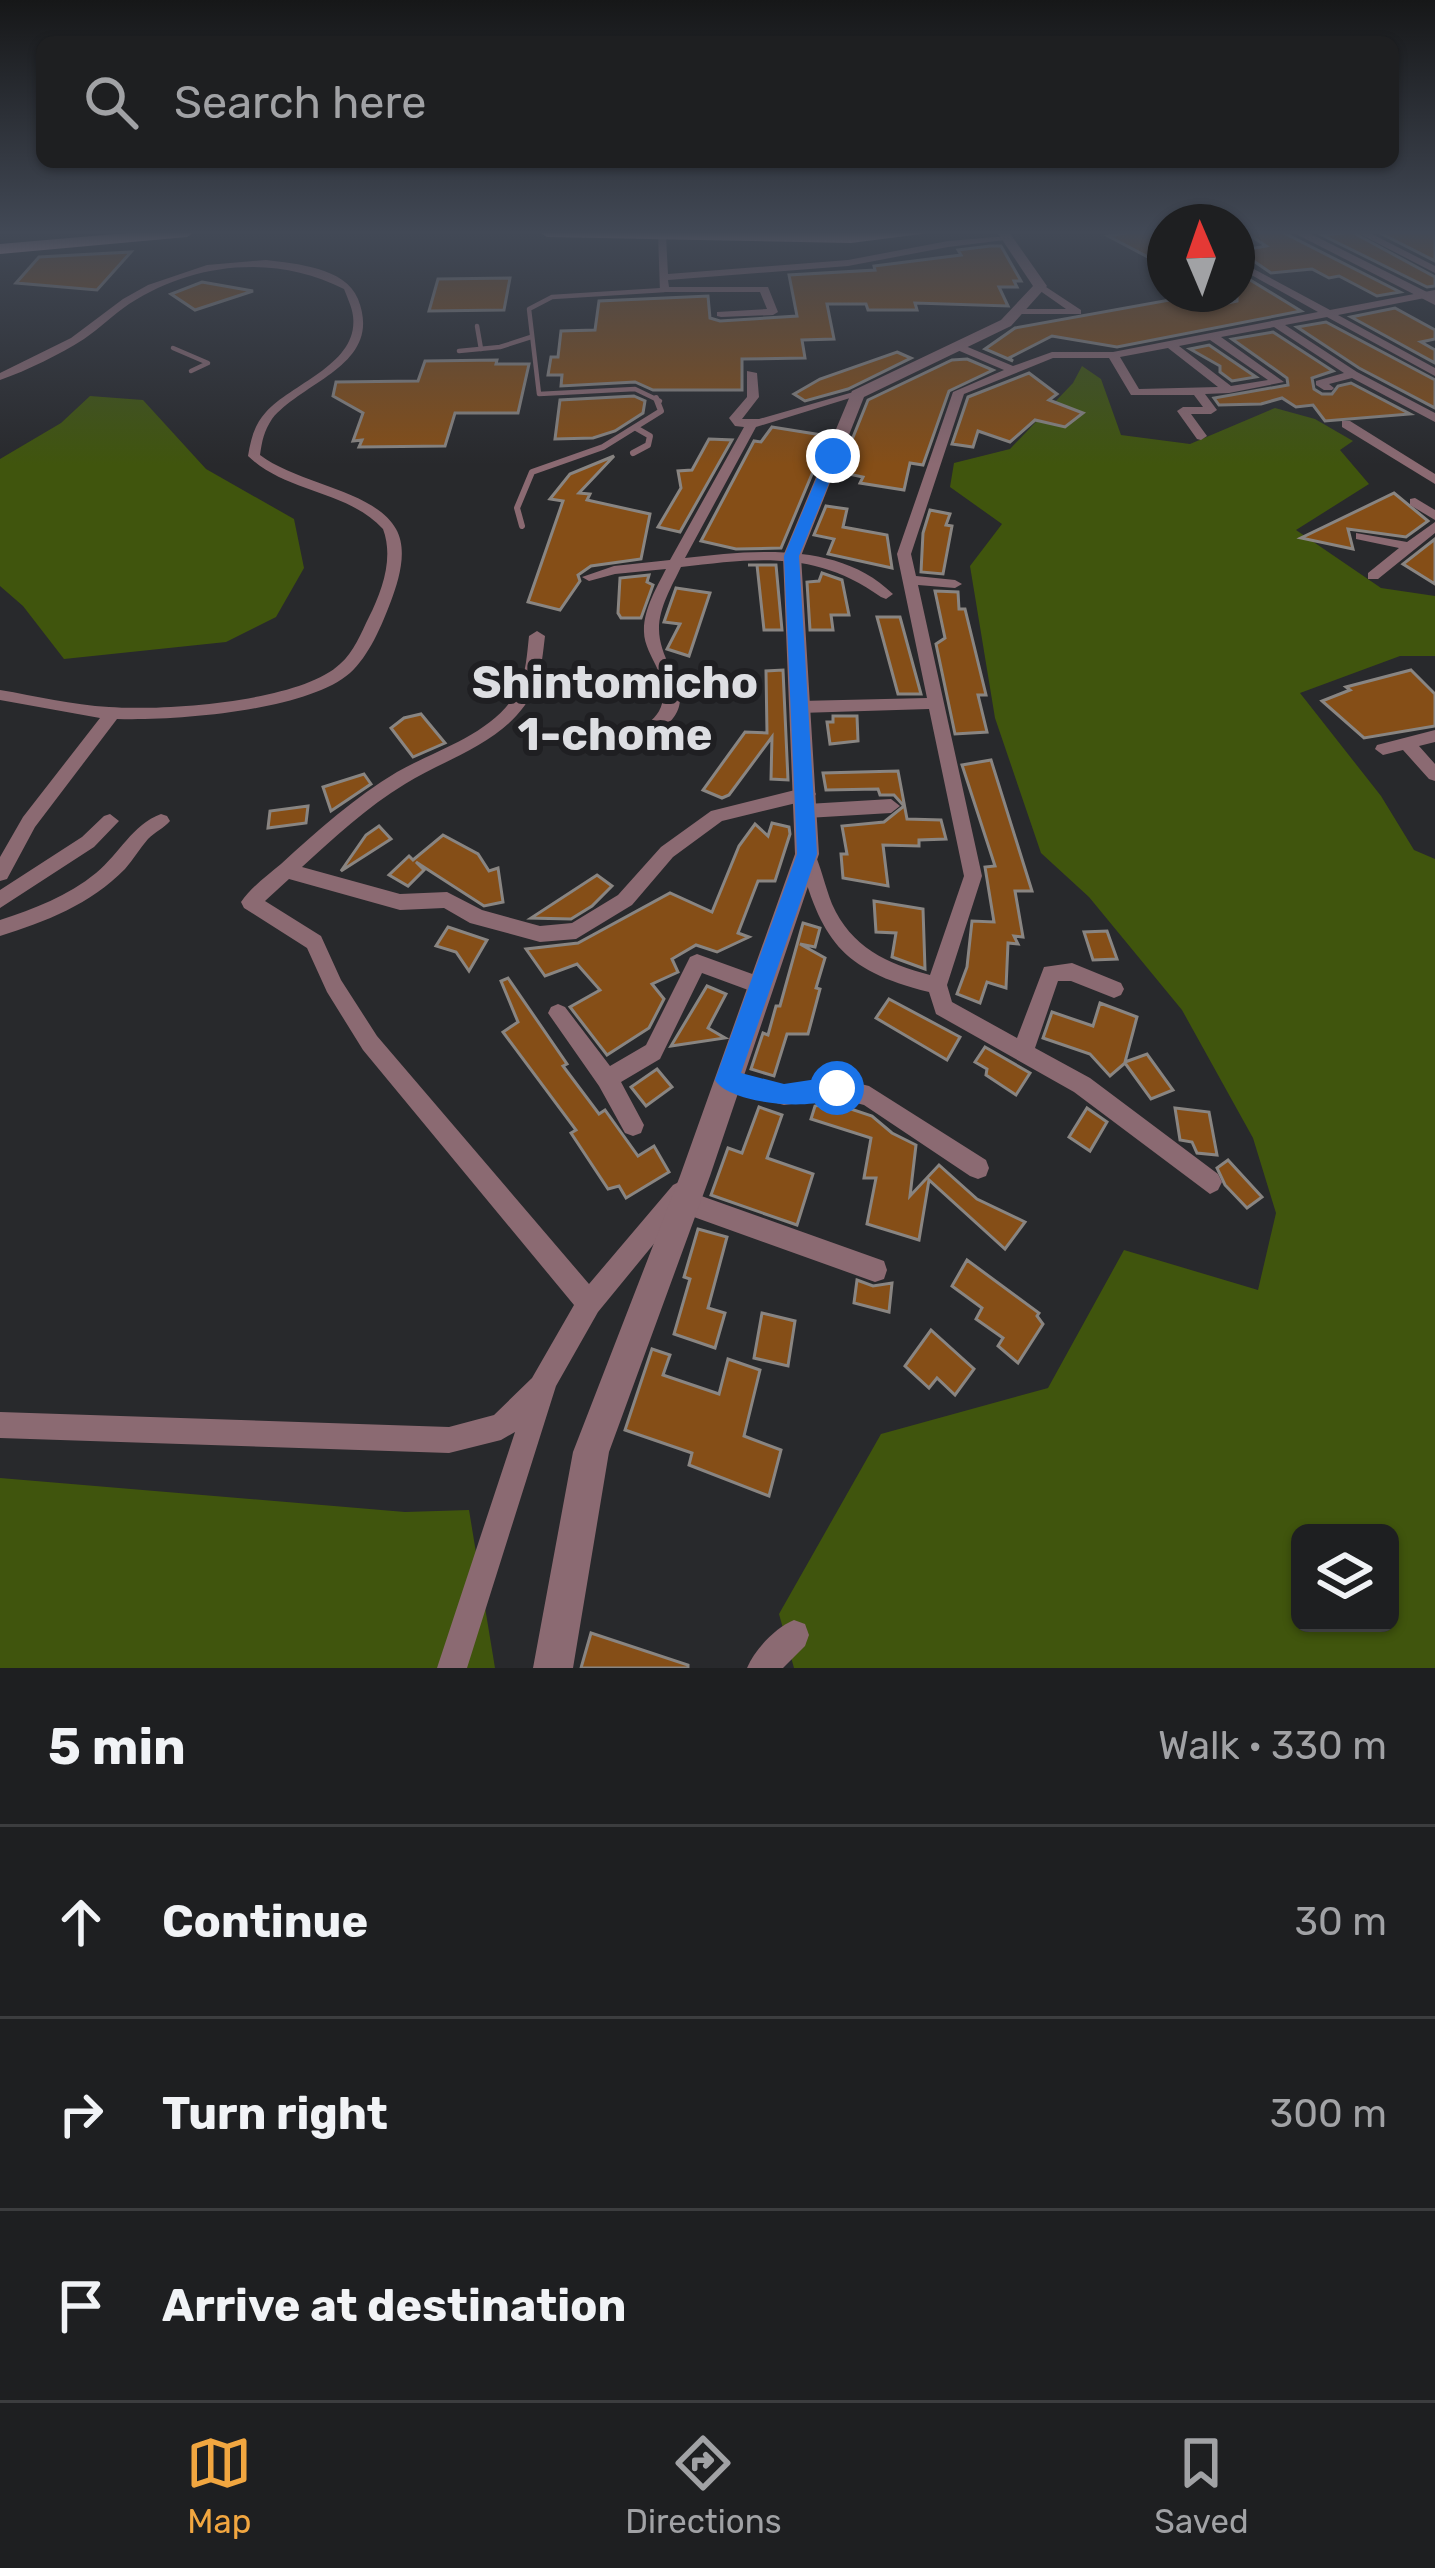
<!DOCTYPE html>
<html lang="en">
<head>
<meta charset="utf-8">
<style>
	body { margin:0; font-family:Rubik,sans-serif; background:#26272a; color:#f1f3f6 }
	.controls { position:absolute; right:36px; bottom:36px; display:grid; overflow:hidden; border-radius:18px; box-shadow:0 3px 9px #0004 }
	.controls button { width:108px; height:108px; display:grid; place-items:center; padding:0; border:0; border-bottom:3px solid #3c3d3f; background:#1e1f21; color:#f1f3f6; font:60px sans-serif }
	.compass { position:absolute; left:1147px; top:204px; width:108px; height:108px; border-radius:50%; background:#1e1f21; box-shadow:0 3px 9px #0004; rotate:358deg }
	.stop { position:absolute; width:36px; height:36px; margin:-27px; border:9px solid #1a73e8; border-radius:50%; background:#fff }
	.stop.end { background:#1a73e8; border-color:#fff; box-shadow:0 3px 12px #0008 }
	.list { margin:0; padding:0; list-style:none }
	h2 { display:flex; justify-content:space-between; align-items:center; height:156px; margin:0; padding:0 48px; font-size:51px }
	h2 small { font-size:39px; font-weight:400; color:#a1a2a5 }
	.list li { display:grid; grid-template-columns:78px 1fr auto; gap:36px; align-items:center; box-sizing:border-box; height:192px; padding:0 48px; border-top:3px solid #3c3d3f }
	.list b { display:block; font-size:45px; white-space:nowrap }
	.list em { font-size:39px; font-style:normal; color:#a1a2a5 }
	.icon { flex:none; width:66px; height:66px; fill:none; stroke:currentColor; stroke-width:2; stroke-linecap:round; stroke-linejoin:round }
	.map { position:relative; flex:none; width:1435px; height:1668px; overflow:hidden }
	.search { position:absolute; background:#1e1f21; box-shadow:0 3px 9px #0004; left:36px; right:36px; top:36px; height:132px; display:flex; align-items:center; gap:30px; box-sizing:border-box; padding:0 42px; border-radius:18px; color:#a1a2a5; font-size:45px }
	.sheet { height:732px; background:#1e1f21 }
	nav { display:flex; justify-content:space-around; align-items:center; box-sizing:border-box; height:168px; border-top:3px solid #3c3d3f; background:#1e1f21; font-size:33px; color:#a1a2a5 }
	nav a { display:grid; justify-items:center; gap:6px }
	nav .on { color:#f1a640 }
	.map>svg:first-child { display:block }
</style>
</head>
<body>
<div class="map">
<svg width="1435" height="1668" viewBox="0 0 1435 1668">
	<rect width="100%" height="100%" fill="#28292c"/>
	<!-- green -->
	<g fill="#40550d" fill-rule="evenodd">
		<path d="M1082,366L1101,379L1121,435L1190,444L1275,408L1315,419L1353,441L1340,450L1369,484L1296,530L1381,588L1435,596V656H1400L1300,693L1381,796L1414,850L1435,859V1668H794L779,1614L881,1434L1048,1388L1124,1250L1258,1290L1276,1213L1253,1138L1182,1010L1089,897L1041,853L995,718L970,566L1002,524L950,487L954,463L1010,449L1073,383ZM1300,1533H1390V1623H1300Z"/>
		<path d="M90,396L143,400L206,469L294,519L304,568L276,617L226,642L64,659L23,606L0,586V459L61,423Z"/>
		<path d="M0,1478L405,1512L469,1510L495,1668H0Z"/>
	</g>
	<!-- building -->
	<g fill="#854e17" stroke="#898582" stroke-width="3">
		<path d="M1131,232H1165V266L1108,236Z"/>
		<path d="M1245,232H1282L1400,292L1377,296L1339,276L1329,278L1312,269L1271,273L1239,251L1266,246Z"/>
		<path d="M1352,232L1435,277V286L1427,287L1322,235Z"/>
		<path d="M1378,232H1435V261Z"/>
		<path d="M990,246H1001L1021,281H1014L1017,287H999L1008,306L915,303L917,310H868L866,304H827L834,339L802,340L805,358L742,359V390H653L635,382L561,386L562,375H548L551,357H558L561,331L595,330L599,301L708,296L710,318L720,321L797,316L789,275L875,270L874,266L961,255L958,250Z"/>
		<path d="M131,252L97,290L16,283L39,257Z"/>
		<path d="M1237,272L1301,311L1117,347L1052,336L1009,358L1013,361L985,349L1015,328L1186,297L1205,308L1237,301Z"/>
		<path d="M510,278L504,310L429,311L438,279Z"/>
		<path d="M202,282L253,291L195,310L171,294Z"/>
		<path d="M1395,308L1435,330V339L1421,342L1435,350V363L1351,317Z"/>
		<path d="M1326,322L1435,380V408L1359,368L1297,327Z"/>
		<path d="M1273,332L1333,371L1312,378L1314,389L1322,394H1332L1338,386L1351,383L1410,414L1325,421L1313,405L1296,407L1282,398L1261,404L1219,405L1214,398L1288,385L1287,378L1232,339Z"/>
		<path d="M1209,345L1256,377L1232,381L1220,372V366L1190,349Z"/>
		<path d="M897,352L911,358L848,389L805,401L794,394L820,379Z"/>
		<path d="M967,359L993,370L949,391L923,465L910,463L904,490L860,483L863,477L839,472L868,400L952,360Z"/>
		<path d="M497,360L496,364H529L518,413H455L445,446L359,447L362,440L353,441L363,413L333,396L336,382L418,381L425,361Z"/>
		<path d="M1029,373L1057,394L1049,400L1083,413L1065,427L1035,420L1010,442L978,431L973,447L952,444L968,397Z"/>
		<path d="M634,396L645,401L643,413L615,431L593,438L555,439L560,400Z"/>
		<path d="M772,427L828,436L781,548L736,549L701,541L754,441L761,442Z"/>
		<path d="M709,439L732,440L680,532L658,527L681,488L678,471L692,470Z"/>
		<path d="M614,456L579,493L590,494L587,500L650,514L641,559L591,566L578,575L580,581L560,610L528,602L563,501L550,499L570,474Z"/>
		<path d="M1394,493L1428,521L1406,537L1348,529L1353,549L1301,538Z"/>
		<path d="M826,506L847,509L843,527L887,535L892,568L828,554L834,539L814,535Z"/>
		<path d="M930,510L950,514L946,525L952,526L943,574L921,572L923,533Z"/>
		<path d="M1435,539V584L1403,564Z"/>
		<path d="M748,565H776L782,630H764L757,565Z"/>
		<path d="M822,573L842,580L849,615H831L833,630H810L807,582L819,581Z"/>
		<path d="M649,575L647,582L653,585L641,618H621L618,613L620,578Z"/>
		<path d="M676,588L710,593L689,656L667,649L680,624L664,622Z"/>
		<path d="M935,591L958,592L959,609H965L986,695H978L987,732L955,734L936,644L945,638Z"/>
		<path d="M877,617H900L921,694H898Z"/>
		<path d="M783,670L788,780L771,779L772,737L729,795L722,798L703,790L745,732L767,733L766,671Z"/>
		<path d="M1411,670L1435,694V726L1364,738L1322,701L1350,690L1346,687Z"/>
		<path d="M421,714L445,743L413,757L391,728L404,718Z"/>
		<path d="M833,716H857L858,741L830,744L827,722H833Z"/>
		<path d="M991,760L1032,891H1015L1023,937L1014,936L1018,944L1008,943L1006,988L987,982L980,1003L957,994L967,967L972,921L994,922L985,867L995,866L962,765Z"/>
		<path d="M898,771L907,819L941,820L946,839L919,840V846L883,845L888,886L843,878L841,854H847L842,826L884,822L904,806L894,795H880L878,789L826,790L823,773Z"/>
		<path d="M364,774L371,784L331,811L323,787Z"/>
		<path d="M308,806L306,823L268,828L270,811Z"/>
		<path d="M772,823L789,827L790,834L775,881H758L738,933L749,937L717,952L696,945L672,959L678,972L652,984L664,999L649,1028L607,1055L570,1007L600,990L577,964L545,976L526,949L578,943L670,893L712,912L739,846L755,824L768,836Z"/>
		<path d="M379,826L391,839L341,871L366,835Z"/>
		<path d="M443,835L478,854L489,871L498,868L503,902L484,906L416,862L424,870L408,886L389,875L409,856L413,860Z"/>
		<path d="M597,875L612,886L592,906L571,919L531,918Z"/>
		<path d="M874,901L923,909L925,969L892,957L896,933L876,932Z"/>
		<path d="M803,923L820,928L815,947L800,944L825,958L816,988L820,989L808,1034H787L774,1076L751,1069L763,1033L768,1035L776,1006H780Z"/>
		<path d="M448,927L487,940L469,971L456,952L436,946Z"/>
		<path d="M1107,931L1117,959L1093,960L1084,932Z"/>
		<path d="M508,978L567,1064L563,1066L599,1114L605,1110L638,1156L654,1146L669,1172L626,1198L619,1186L608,1189L571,1133L576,1130L503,1032L518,1022L501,981Z"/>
		<path d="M707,986L726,994L708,1028L725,1038L671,1046Z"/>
		<path d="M889,999L960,1037L947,1060L876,1018Z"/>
		<path d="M1100,1003L1137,1017L1125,1062L1147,1054L1173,1090L1151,1099L1125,1063L1110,1076L1090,1054L1043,1038L1052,1012L1093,1026Z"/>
		<path d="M985,1047L1030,1073L1016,1095L986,1075L987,1069L975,1062Z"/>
		<path d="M657,1069L672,1087L646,1106L631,1087Z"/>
		<path d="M833,1103L872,1116L892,1133L916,1145L910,1196L939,1165L977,1199L1025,1222L1005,1249L929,1180L919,1240L867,1224L876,1178H864L871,1138L811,1119L815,1106Z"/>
		<path d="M759,1107L782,1115L767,1158L813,1174L797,1225L711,1195L728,1148L742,1153Z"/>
		<path d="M1087,1108L1107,1122L1090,1151L1069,1137Z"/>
		<path d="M1175,1108L1209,1112L1217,1155L1197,1153L1192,1142L1180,1140Z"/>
		<path d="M1228,1160L1262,1197L1247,1208L1225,1185L1217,1168Z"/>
		<path d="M698,1229L727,1237L708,1308L725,1313L715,1348L674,1334L690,1279L684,1277Z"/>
		<path d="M967,1260L1039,1313L1037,1316L1043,1324L1018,1363L998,1346L1003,1338L976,1319L982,1308L952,1286Z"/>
		<path d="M857,1280L873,1286L892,1283L889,1312L854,1303Z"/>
		<path d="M762,1313L795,1321L788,1366L754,1358Z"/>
		<path d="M931,1330L974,1369L955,1395L937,1378L929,1388L905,1366Z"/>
		<path d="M652,1349L670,1355L663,1375L719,1394L728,1359L760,1370L744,1436L781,1450L769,1496L689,1465L692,1453L625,1430Z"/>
		<path d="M591,1633L688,1665V1668H581Z"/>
	</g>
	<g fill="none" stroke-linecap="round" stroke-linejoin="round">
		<!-- service-far1 -->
		<g stroke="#8b6a72" stroke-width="4.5">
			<path d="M477,326L481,349"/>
			<path d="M173,348L208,363L191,371"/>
			<path d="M459,351L500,347L531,337"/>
			<path d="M660,401L635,389L539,394L529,309L552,297L664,290"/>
		</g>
		<!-- service -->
		<g stroke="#8b6a72" stroke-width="6">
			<path d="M633,453L648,445L650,436L636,428"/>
			<path d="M522,526L517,508L532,472L603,447L661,411L656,398"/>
		</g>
		<!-- minor -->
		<g fill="#8b6a72" fill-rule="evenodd">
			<path d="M1356,232H1368L1435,266V273Z"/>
			<path d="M658,234L666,236L668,274L848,260L948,241L1008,236L1013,239L948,247L848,266L668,280L669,287H768L778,312L773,315L721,317L717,316V312L767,309L760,292H660Z"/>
			<path d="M266,260C296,264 345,267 358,299C384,365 304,380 272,419C264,431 262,441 260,455C298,484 374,490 396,529C408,550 399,580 391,601C382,625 369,656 350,673C307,711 174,721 117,719L35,827L7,879L0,881V857L23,817L100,718L0,700V690C36,696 72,705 109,707C163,711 300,702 340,664C354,652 361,633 369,617C382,591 394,558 383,529C347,490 286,493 248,456C251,439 254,425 266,412C292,383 359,364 353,316C352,307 347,297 344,289C275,254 194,262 129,304C113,315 100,328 84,339C59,355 28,370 0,380V373L71,338L123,299L148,285L207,265Z"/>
			<path d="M1237,260L1330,310L1435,290V296L1338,315L1435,368V376L1327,317L1285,325L1357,372L1435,413V422L1352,378L1329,384L1334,388L1332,390H1324L1316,385V381L1344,373L1274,327L1221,337L1284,382L1229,393L1205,394L1217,410L1211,414H1191L1207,436L1201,440L1197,439L1177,411L1183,407H1203L1194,395H1131L1109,358H1053L964,394L911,554L916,576L955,580L962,584L955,588L918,585L982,876L947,985L952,1002L1017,1038L1044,967L1072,963L1121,983L1124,989L1121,995L1114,998L1071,981H1058L1035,1048L1090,1078L1218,1174L1222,1182L1218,1190L1210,1194L1074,1092L936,1014L929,992C840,970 821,939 798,854L801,849H813C821,867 825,886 832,904C851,947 887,964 930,975L964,876L929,709L800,713L792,707L800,701L927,698L897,554L953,392L1004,370L955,349V345H963L1013,366L1052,352H1113L1318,312L1237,267ZM1210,340L1268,380L1231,386L1179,346ZM1168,348L1218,387L1139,389L1120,357Z"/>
			<path d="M1040,283L1081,310V314H1014V310L1018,309H1066L1036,288V284Z"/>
			<path d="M747,371L757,373L759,397L742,419H759L857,391L863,394L756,427L685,558C754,550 839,541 893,594L886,599L881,597C816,550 756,558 681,567C672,586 659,607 659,629C659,672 710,699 653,736C640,744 625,754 610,752L608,748L610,744C648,726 676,715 657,668C652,657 644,644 644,632C643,610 657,587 666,569L615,574L589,581L582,577L614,566L670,560L744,427L735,426L729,418L747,397Z"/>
			<path d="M1342,421H1350L1435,474V484L1342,427Z"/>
			<path d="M1415,498L1435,510V520L1410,505V499Z"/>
			<path d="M1435,522V533L1378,579H1368V573L1399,548L1356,539V533L1407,542Z"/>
			<path d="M537,631L545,636C543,652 542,668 536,683C517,739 450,756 405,784C367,807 334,838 302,867L400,894L447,892L482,910L540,926L572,923L618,895L661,847L711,811L807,787L813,789L816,794L813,799L722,821L673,857L632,905L576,939L540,942L470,923L444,908L400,910L289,879L265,901L321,936L341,980L377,1036L589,1284L673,1185L681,1181L689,1185L693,1193L884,1261L887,1270L884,1279L875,1282L680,1212L598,1312L556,1386L467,1668H437L515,1432L501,1440L449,1453L0,1438V1412L449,1427L494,1415L532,1378L574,1305L363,1050L327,992L307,948L244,908L241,902C251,887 268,875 281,864C317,831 355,797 397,772C437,749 494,734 518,690C526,674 527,654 529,636Z"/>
			<path d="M1435,730V742L1419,746L1435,764V781L1429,779L1403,750L1383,755L1375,749L1377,745Z"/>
			<path d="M891,799L900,806L891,813L807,818L798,811L807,804Z"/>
			<path d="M110,814L119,821L94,847L0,908V890L82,837L104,816Z"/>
			<path d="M161,814L167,816L170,821C164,828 155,832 148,839C140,848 133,860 125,869C91,904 45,922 0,936V920C34,909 68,896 96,873C120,853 132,825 161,814Z"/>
			<path d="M697,954L766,979L769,985L766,991L759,994L702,973L660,1059L621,1082L644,1125L641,1133L633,1136L625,1133L599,1086L548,1013L551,1007L558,1004L565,1007L610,1066L646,1045L690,957Z"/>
			<path d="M727,1070L784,1085L837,1078L869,1086L986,1160L989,1168L986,1176L978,1179L970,1176L864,1105L837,1098L784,1105L727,1090L719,1087L716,1080L719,1073Z"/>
			<path d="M794,1620L805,1624L809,1635L805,1646L783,1668H747C755,1649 775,1628 794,1620Z"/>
		</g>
		<!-- tertiary -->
		<g fill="#8b6a72" fill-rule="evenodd">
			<path d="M997,232H1009L1047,286L1011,326L864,397L801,556L819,854L710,1176L609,1452L573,1668H533L573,1452L680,1176L795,854L783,556L852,391L1001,320L1033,286Z"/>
			<path d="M1292,232H1307L1435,296V305Z"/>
		</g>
		<!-- trunk -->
		<g fill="#f2becb" fill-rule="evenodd">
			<path d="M138,232H195L187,237L0,254V244Z"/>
			<path d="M539,232H937L851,243L547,237Z"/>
		</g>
	</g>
	<!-- sky -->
	<linearGradient id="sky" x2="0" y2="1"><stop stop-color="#161718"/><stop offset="0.5" stop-color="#424956"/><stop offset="1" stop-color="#424956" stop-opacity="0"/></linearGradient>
	<rect width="1435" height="465" fill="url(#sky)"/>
	<!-- route -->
	<path fill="#1a73e8" d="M833,452L840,456L799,556L817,854L741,1073L784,1084L837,1076L849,1088C834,1115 730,1106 715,1080L797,854L784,556L826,456Z"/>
	<g text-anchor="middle" stroke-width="12" stroke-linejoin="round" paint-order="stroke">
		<!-- neighbourhood labels -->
		<g font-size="45" font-weight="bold" fill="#dddee2" stroke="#1f1f22">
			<text x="615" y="698">Shintomicho<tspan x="615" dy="52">1-chome</tspan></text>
		</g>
	</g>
</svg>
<div class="controls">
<button><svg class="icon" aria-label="layers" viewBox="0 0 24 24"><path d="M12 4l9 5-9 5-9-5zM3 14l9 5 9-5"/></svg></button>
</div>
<svg class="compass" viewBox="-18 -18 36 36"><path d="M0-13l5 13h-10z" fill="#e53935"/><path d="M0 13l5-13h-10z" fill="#a1a2a5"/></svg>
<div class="stop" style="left:837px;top:1088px"></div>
<div class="stop end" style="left:833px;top:456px"></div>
<div class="search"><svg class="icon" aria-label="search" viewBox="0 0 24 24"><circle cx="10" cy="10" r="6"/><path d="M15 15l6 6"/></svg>Search here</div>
</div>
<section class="sheet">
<h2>5 min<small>Walk · 330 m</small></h2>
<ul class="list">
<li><svg class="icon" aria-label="ahead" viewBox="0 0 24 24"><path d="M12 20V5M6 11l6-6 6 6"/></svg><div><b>Continue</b></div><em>30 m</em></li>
<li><svg class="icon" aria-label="right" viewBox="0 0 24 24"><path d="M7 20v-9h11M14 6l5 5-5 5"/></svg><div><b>Turn right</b></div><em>300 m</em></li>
<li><svg class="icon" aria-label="arrive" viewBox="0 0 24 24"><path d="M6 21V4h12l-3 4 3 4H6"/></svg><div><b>Arrive at destination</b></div></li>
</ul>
</section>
<nav>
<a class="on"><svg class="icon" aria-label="map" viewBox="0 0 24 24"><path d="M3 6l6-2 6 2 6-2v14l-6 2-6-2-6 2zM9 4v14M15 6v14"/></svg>Map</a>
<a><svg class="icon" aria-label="directions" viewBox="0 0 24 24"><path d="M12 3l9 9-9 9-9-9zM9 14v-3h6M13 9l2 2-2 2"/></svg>Directions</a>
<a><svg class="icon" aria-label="saved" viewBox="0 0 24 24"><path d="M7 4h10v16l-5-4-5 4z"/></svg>Saved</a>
</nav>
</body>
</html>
